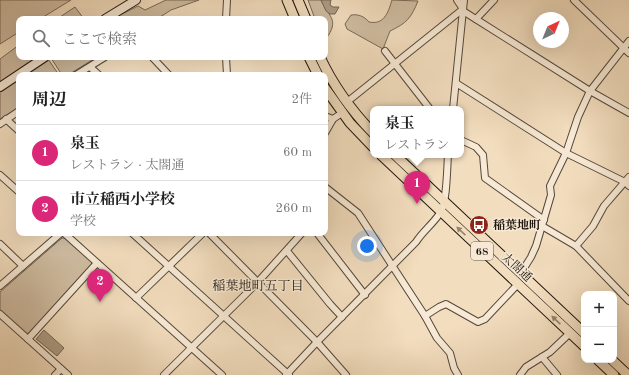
<!DOCTYPE html>
<html lang="ja">
<head>
<meta charset="utf-8">
<style>
	body { margin:0; font-family:"Old Standard TT","Noto Serif JP",serif; background:#f2f2f2; color:#222 }
	.controls { position:absolute; right:12px; bottom:12px; display:grid; overflow:hidden; border-radius:8px; box-shadow:0 4px 16px #0002 }
	.controls button { width:36px; height:36px; display:grid; place-items:center; padding:0; border:0; border-bottom:1px solid #e0e0e0; background:#fff; color:#222; font:20px sans-serif }
	.compass { position:absolute; left:533px; top:12px; width:36px; height:36px; border-radius:50%; background:#fff; box-shadow:0 4px 16px #0002; rotate:43deg }
	.you { position:absolute; left:367px; top:246px; width:14px; height:14px; margin:-10px; border:3px solid #fff; border-radius:50%; background:#1a73e8; box-shadow:0 0 0 6px #1a73e833 }
	.badge { display:grid; place-items:center; width:26px; height:26px; border-radius:50%; background:#db2777; color:#fff; font-size:13px; font-weight:700 }
	.pin { position:absolute; translate:-50% -33px; filter:drop-shadow(0 1px 2px #0008) }
	.pin::after { content:''; position:absolute; top:21px; width:14px; height:12px; background:inherit; clip-path:polygon(0 0,100% 0,50% 100%) }
	.popup { position:absolute; left:370px; top:106px; width:94px; height:52px; box-sizing:border-box; display:grid; place-content:center; border-radius:8px; background:#fff; filter:drop-shadow(0 1px 3px #0005); font-size:13px; white-space:nowrap; color:#767676 }
	.popup b { font-size:15px; color:#222 }
	.popup::after { content:''; position:absolute; left:50%; top:100%; margin-left:-8px; border:8px solid transparent; border-top-color:#fff }
	.list { margin:0; padding:0; list-style:none }
	h2 { display:flex; justify-content:space-between; align-items:center; height:52px; margin:0; padding:0 16px; font-size:17px }
	h2 small { font-size:13px; font-weight:400; color:#767676 }
	.list li { display:grid; grid-template-columns:26px 1fr auto; gap:12px; align-items:center; box-sizing:border-box; height:56px; padding:0 16px; border-top:1px solid #e0e0e0 }
	.list b { display:block; font-size:15px; white-space:nowrap }
	.list p { margin:0; font-size:13px; white-space:nowrap; color:#767676 }
	.list em { font-size:13px; font-style:normal; color:#767676 }
	.icon { flex:none; width:22px; height:22px; fill:none; stroke:currentColor; stroke-width:2; stroke-linecap:round; stroke-linejoin:round }
	.map { position:relative; flex:none; width:629px; height:375px; overflow:hidden }
	.search { position:absolute; background:#fff; box-shadow:0 4px 16px #0002; left:16px; top:16px; width:312px; height:44px; display:flex; align-items:center; gap:10px; box-sizing:border-box; padding:0 14px; border-radius:8px; color:#767676; font-size:15px }
	.panel { position:absolute; background:#fff; box-shadow:0 4px 16px #0002; left:16px; top:72px; width:312px; height:164px; border-radius:8px }
	.map>svg:first-child { display:block }
</style>
</head>
<body>
<div class="map">
<svg width="629" height="375" viewBox="0 0 629 375">
	<rect width="100%" height="100%" fill="#f2ddbe"/>
	<filter id="stains"><feTurbulence type="fractalNoise" baseFrequency=".005" numOctaves="4"/><feColorMatrix values="0 0 0 0 .2 0 0 0 0 .09 0 0 0 0 .02 0 0 0 .5 -.17"/></filter>
	<radialGradient id="worn" r=".72"><stop offset=".6" stop-color="#630" stop-opacity="0"/><stop offset="1" stop-color="#630" stop-opacity=".3"/></radialGradient>
	<!-- green -->
	<g fill="#cebba0" stroke="#776957">
		<path d="M0,0H71L40,19H19V32L0,44Z"/>
		<path d="M166,0H199L171,10L157,19H112L138,6L145,10Z"/>
		<path d="M308,0H321C329,18 340,19 326,39L325,19H315Z"/>
		<path d="M392,0L418,1C411,18 407,23 390,31L383,49L347,29L345,24L351,15C358,14 364,16 369,22C384,25 388,13 392,0Z"/>
		<path d="M75,7L84,19H57Z"/>
		<path d="M19,45V57H38L0,82V59Z"/>
		<path d="M52,57H97L68,75H62L51,58Z"/>
		<path d="M48,59L59,75H25Z"/>
		<path d="M19,79V107L0,119V91Z"/>
		<path d="M62,238H66L92,261V265L30,333L26,334L0,310V292Z"/>
	</g>
	<!-- water -->
	<g fill="#ab9a82" stroke="#736654">
		<path d="M321,0H331L330,5L333,7H339L335,14H330L326,11Z"/>
		<path d="M44,330L64,348L57,356L36,339Z"/>
	</g>
	<g fill="none" stroke-linecap="round" stroke-linejoin="round">
		<defs>
			<g id="minor">
				<path d="M574,0L629,53"/>
				<path d="M463,11L590,91L629,113"/>
				<path d="M226,19L227,0"/>
				<path d="M476,19L494,0"/>
				<path d="M385,51L430,109"/>
				<path d="M152,57L169,75"/>
				<path d="M226,57L227,75"/>
				<path d="M90,67L99,75"/>
				<path d="M76,75L105,57"/>
				<path d="M456,83L566,153L625,182L629,186"/>
				<path d="M347,102L463,9L457,0"/>
				<path d="M453,109L464,0"/>
				<path d="M325,116L333,119"/>
				<path d="M6,119L19,131"/>
				<path d="M0,124L19,111"/>
				<path d="M325,133L333,119L342,113"/>
				<path d="M461,140L476,147L483,155L485,178L544,220"/>
				<path d="M0,175L19,192"/>
				<path d="M325,187L358,213L425,316L437,338L450,353L454,368L458,375"/>
				<path d="M542,226L576,246L629,301"/>
				<path d="M64,233L222,375"/>
				<path d="M132,233L289,375"/>
				<path d="M209,233L317,342L346,375"/>
				<path d="M317,233L365,295"/>
				<path d="M0,244L23,266"/>
				<path d="M576,246L593,226L604,206L629,177"/>
				<path d="M287,251L330,304L342,317"/>
				<path d="M521,273L531,257L536,246L551,195L550,186L566,153L578,117L590,91L629,41"/>
				<path d="M0,286L61,233"/>
				<path d="M136,298L203,233"/>
				<path d="M0,314L68,375"/>
				<path d="M425,316L439,307L446,304L478,322L485,319L518,284"/>
				<path d="M28,339L97,263"/>
				<path d="M542,357L557,375"/>
				<path d="M55,375L61,369"/>
				<path d="M164,375L257,283L302,233"/>
				<path d="M286,375L317,342L416,242C423,231 433,224 440,213C447,204 447,168 448,155"/>
				<path d="M520,375L526,367L550,352L570,333"/>
			</g>
			<g id="secondary">
				<path d="M105,19L136,0"/>
				<path d="M0,87L45,57"/>
			</g>
			<g id="primary">
				<path d="M287,0L295,19"/>
				<path d="M298,0L306,19"/>
				<path d="M309,57L318,75"/>
				<path d="M320,57C333,85 351,110 373,133"/>
				<path d="M325,88L350,123L373,147"/>
				<path d="M381,155L584,346"/>
				<path d="M395,155L584,333"/>
				<path d="M598,360L614,375"/>
				<path d="M612,360L628,375"/>
			</g>
		</defs>
		<!-- minor casing -->
		<use href="#minor" stroke="#54483a" stroke-width="8"/>
		<!-- secondary casing -->
		<use href="#secondary" stroke="#20170e" stroke-width="10"/>
		<!-- primary casing -->
		<use href="#primary" stroke="#20170e" stroke-width="11"/>
		<!-- minor -->
		<use href="#minor" stroke="#f7e9d5" stroke-width="6"/>
		<!-- secondary -->
		<use href="#secondary" stroke="#f7e9d5" stroke-width="8"/>
		<!-- primary -->
		<use href="#primary" stroke="#f2ddbe" stroke-width="9"/>
	</g>
	<!-- one-way arrows -->
	<defs><path id="oneway-solid" d="M-6-.8H1V-3.2L6.5 0L1 3.2V.8H-6Z"/></defs>
	<g fill="#94846f">
		<use href="#oneway-solid" transform="translate(461 231) rotate(-137)"/>
		<use href="#oneway-solid" transform="translate(556 320) rotate(-137)"/>
	</g>
	<!-- icons -->
	<defs>
		<symbol id="bus-disc" viewBox="-11 -11 22 22"><circle r="9.5" fill="#8f2418" stroke="#f7e9d5"/><path d="M-5-6H5V4H4V6H2V4H-2V6H-4V4H-5ZM-3.5-4V0h7V-4ZM-3.5 1.2v1.5H-2V1.2ZM2 1.2v1.5H3.5V1.2Z" fill="#fff"/></symbol>
	</defs>
	<g fill-rule="evenodd">
		<use href="#bus-disc" x="468" y="214" width="22" height="22"/>
	</g>
	<g text-anchor="middle" stroke-width="3" stroke-linejoin="round" paint-order="stroke">
		<!-- shield labels -->
		<rect fill="#f7e9d5" stroke="#60564a" stroke-width="1" x="471" y="242" width="22" height="18" rx="3"/>
		<g font-size="11" font-weight="bold" fill="#20170e">
			<text x="482" y="255">68</text>
		</g>
		<!-- poi labels -->
		<g font-size="12" font-weight="bold" fill="#20170e" stroke="#f7e9d5" text-anchor="start">
			<text x="493" y="229">稲葉地町</text>
		</g>
		<!-- street labels -->
		<g font-size="12" fill="#20170e" stroke="#f7e9d5">
			<text transform="translate(517 267) rotate(43)" y="4">太閤通</text>
		</g>
		<!-- neighbourhood labels -->
		<g font-size="13" fill="#20170e" stroke="#f7e9d5">
			<text x="258" y="290">稲葉地町五丁目</text>
		</g>
	</g>
	<rect width="100%" height="100%" filter="url(#stains)"/>
	<rect width="100%" height="100%" fill="url(#worn)"/>
</svg>
<div class="controls">
<button>+</button>
<button>−</button>
</div>
<svg class="compass" viewBox="-18 -18 36 36"><path d="M0-13l5 13h-10z" fill="#e53935"/><path d="M0 13l5-13h-10z" fill="#767676"/></svg>
<div class="you"></div>
<div class="pin badge" style="left:417px;top:204px">1</div>
<div class="popup"><b>泉玉</b>レストラン</div>
<div class="pin badge" style="left:100px;top:302px">2</div>
<div class="search"><svg class="icon" aria-label="search" viewBox="0 0 24 24"><circle cx="10" cy="10" r="6"/><path d="M15 15l6 6"/></svg>ここで検索</div>
<section class="panel">
<h2>周辺<small>2件</small></h2>
<ul class="list">
<li><span class="badge">1</span><div><b>泉玉</b><p>レストラン · 太閤通</p></div><em>60 m</em></li>
<li><span class="badge">2</span><div><b>市立稲西小学校</b><p>学校</p></div><em>260 m</em></li>
</ul>
</section>
</div>
</body>
</html>
